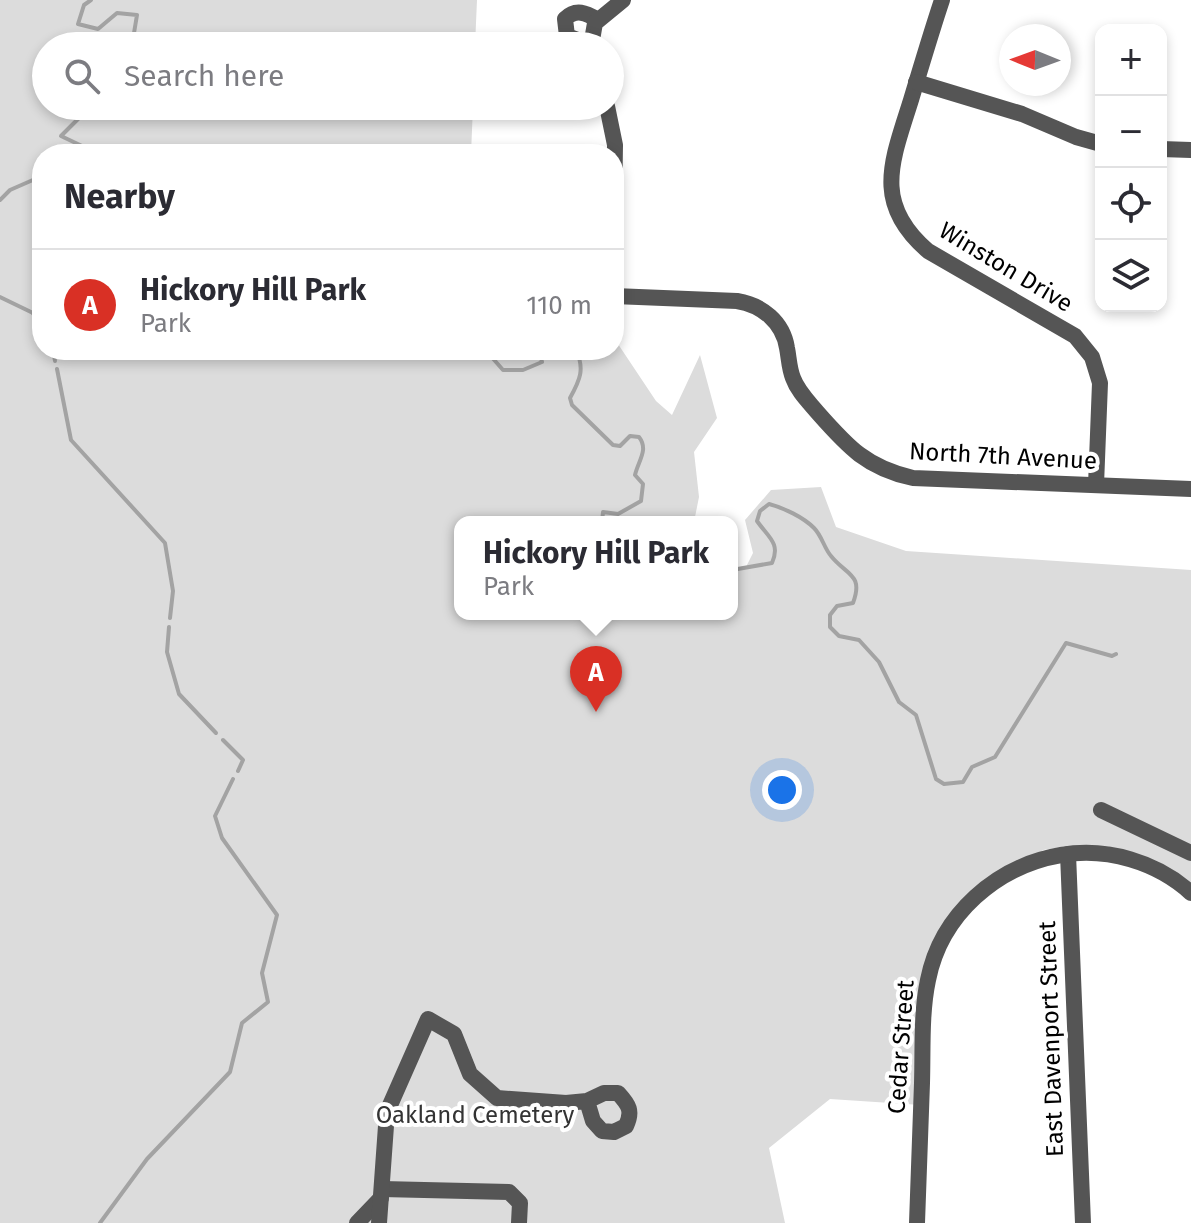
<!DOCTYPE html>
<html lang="en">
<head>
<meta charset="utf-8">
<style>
	body { margin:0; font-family:"Fira Sans",sans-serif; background:#f7f7f7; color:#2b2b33 }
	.controls { position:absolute; right:24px; top:24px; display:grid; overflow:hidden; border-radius:16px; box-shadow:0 4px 12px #0003 }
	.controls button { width:72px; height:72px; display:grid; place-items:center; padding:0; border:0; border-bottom:2px solid #e1e1e2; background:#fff; color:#2b2b33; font:40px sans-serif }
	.compass { position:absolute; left:999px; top:24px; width:72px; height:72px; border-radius:50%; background:#fff; box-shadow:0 4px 12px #0003; rotate:271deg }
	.you { position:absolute; left:782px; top:790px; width:28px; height:28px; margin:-20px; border:6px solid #fff; border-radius:50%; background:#1a73e8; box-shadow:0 0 0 12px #1a73e833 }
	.badge { display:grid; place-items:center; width:52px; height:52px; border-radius:50%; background:#d93025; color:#fff; font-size:26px; font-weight:700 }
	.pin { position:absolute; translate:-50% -66px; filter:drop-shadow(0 2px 4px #0008) }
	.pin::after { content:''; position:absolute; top:42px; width:28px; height:24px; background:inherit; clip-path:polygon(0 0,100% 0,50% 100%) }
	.popup { position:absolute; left:454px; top:516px; width:284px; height:104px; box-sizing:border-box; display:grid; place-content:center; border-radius:16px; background:#fff; filter:drop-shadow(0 2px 6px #0005); font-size:26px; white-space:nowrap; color:#7c7c81 }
	.popup b { font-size:30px; color:#2b2b33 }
	.popup::after { content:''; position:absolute; left:50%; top:100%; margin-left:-16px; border:16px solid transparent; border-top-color:#fff }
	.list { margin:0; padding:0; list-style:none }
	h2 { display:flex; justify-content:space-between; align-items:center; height:104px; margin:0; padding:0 32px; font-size:34px }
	h2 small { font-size:26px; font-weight:400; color:#7c7c81 }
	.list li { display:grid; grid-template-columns:52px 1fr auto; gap:24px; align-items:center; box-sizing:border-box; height:112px; padding:0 32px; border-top:2px solid #e1e1e2 }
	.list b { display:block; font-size:30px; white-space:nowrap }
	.list p { margin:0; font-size:26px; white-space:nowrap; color:#7c7c81 }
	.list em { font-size:26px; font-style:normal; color:#7c7c81 }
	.icon { flex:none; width:44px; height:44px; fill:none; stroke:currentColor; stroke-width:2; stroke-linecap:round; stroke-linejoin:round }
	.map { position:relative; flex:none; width:1191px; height:1223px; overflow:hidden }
	.search { position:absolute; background:#fff; box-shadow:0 4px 12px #0003; left:32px; top:32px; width:592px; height:88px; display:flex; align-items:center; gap:20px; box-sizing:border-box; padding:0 28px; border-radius:44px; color:#7c7c81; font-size:30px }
	.panel { position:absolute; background:#fff; box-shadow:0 4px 12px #0003; left:32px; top:144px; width:592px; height:216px; border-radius:32px }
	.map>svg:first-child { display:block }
</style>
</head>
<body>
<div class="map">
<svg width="1191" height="1223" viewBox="0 0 1191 1223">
	<rect width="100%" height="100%" fill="#fff"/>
	<!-- green -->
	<path fill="#dcdcdc" d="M0,0H477L475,46H46V106H473L471,154H42V350H614V338L656,401L672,415L700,355L717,418L694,452L699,497L694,522H460V614H732V569H745L753,553L745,520L771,490L821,487L836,527L906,551L1191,570V894L1150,866L1108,846H1067L1043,850L1025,864L987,885L935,955L921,1105L830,1099L769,1148L785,1223H0Z"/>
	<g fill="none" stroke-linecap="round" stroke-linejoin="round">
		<!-- stream -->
		<g stroke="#a3a3a3" stroke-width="4">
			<path d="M91,0L84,5L78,24L98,29L117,13L137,15L133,39L120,46"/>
			<path d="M83,154L82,146L61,136L83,114L86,106"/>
			<path d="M0,200L10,190L42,176"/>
			<path d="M0,297L33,313L42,308"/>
			<path d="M33,313L42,330"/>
			<path d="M53,350L55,361"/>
			<path d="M159,350H163"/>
			<path d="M443,350H466"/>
			<path d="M475,350L489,354L503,370H523L542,362L539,350"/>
			<path d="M576,350C585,369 580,380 570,398L572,405L613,445L620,446L630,436L639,437C649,450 638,461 635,475L643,484L641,501L618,514L603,512L602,522"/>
			<path d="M57,369L71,440L165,543L173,591L170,618"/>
			<path d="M732,570L772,563C781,543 768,537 757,521L760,511L769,504C784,508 803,517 814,528C822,536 824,548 831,556C846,575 864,574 853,603L837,606L830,615V627L839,636L859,640L879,662L899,702L916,715L936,779L944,784L963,782L972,767L995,757L1066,643L1112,656L1116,654"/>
			<path d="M169,627L167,652L179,694L216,733"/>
			<path d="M223,740L243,760L238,771"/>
			<path d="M100,1223L147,1159L230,1072L242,1023L268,1002L262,973L277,915L222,838L215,816L233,779"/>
		</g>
		<!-- minor -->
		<g stroke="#555" stroke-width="16">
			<path d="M942,0C931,33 921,67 911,100C892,161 872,203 928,251L1075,336L1092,357L1100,383L1096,485"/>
			<path d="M591,45L567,36L565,19C576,8 586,13 598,20"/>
			<path d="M591,46L595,23L623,0"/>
			<path d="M916,82L1022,114L1076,137L1101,144"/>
			<path d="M607,106L615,145L614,209"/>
			<path d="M1161,149L1191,150"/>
			<path d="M614,296L737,301C762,305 783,322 787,348C789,358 789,368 793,378C798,392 809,402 818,413C848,447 867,468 913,478L1191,489"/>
			<path d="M1101,810L1191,853"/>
			<path d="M1068,854L1083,1223"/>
			<path d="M382,1189L509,1192L520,1203L519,1223"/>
			<path d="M357,1223L381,1198"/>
			<path d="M379,1223L387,1112L428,1019L454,1034L470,1074L497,1098L566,1103L587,1101L604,1093H618C629,1105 633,1111 626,1126L614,1132L602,1131L593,1121L587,1101"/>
			<path d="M917,1223C919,1176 920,1130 922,1083C923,1049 921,1013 928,980C941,914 997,866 1061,855C1107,847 1157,862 1191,893"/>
		</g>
	</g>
	<g text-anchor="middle" stroke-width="8" stroke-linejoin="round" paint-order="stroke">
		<!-- street labels -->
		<g font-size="24" fill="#000" stroke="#fff">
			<text transform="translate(1006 267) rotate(31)" y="8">Winston Drive</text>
			<text transform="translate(1003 456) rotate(3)" y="8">North 7th Avenue</text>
			<text transform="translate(1051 1039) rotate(-92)" y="8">East Davenport Street</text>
			<text transform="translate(901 1047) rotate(-86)" y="8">Cedar Street</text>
		</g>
		<!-- park labels -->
		<g font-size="24" fill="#333" stroke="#fff">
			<text x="475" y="1123">Oakland Cemetery</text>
		</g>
	</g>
</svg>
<div class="controls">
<button>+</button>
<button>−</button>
<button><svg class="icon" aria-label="locate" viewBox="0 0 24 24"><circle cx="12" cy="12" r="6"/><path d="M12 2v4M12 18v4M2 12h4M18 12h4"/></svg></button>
<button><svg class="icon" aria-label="layers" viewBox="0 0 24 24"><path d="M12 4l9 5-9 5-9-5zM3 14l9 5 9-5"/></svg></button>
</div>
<svg class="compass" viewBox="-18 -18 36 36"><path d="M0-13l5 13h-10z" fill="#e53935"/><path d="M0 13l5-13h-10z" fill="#7c7c81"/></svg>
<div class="you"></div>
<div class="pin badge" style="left:596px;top:712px">A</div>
<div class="popup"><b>Hickory Hill Park</b>Park</div>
<div class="search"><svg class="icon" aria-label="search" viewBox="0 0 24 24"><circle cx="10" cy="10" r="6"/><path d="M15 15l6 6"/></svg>Search here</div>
<section class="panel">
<h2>Nearby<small></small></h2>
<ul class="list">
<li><span class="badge">A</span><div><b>Hickory Hill Park</b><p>Park</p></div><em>110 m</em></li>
</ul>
</section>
</div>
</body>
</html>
